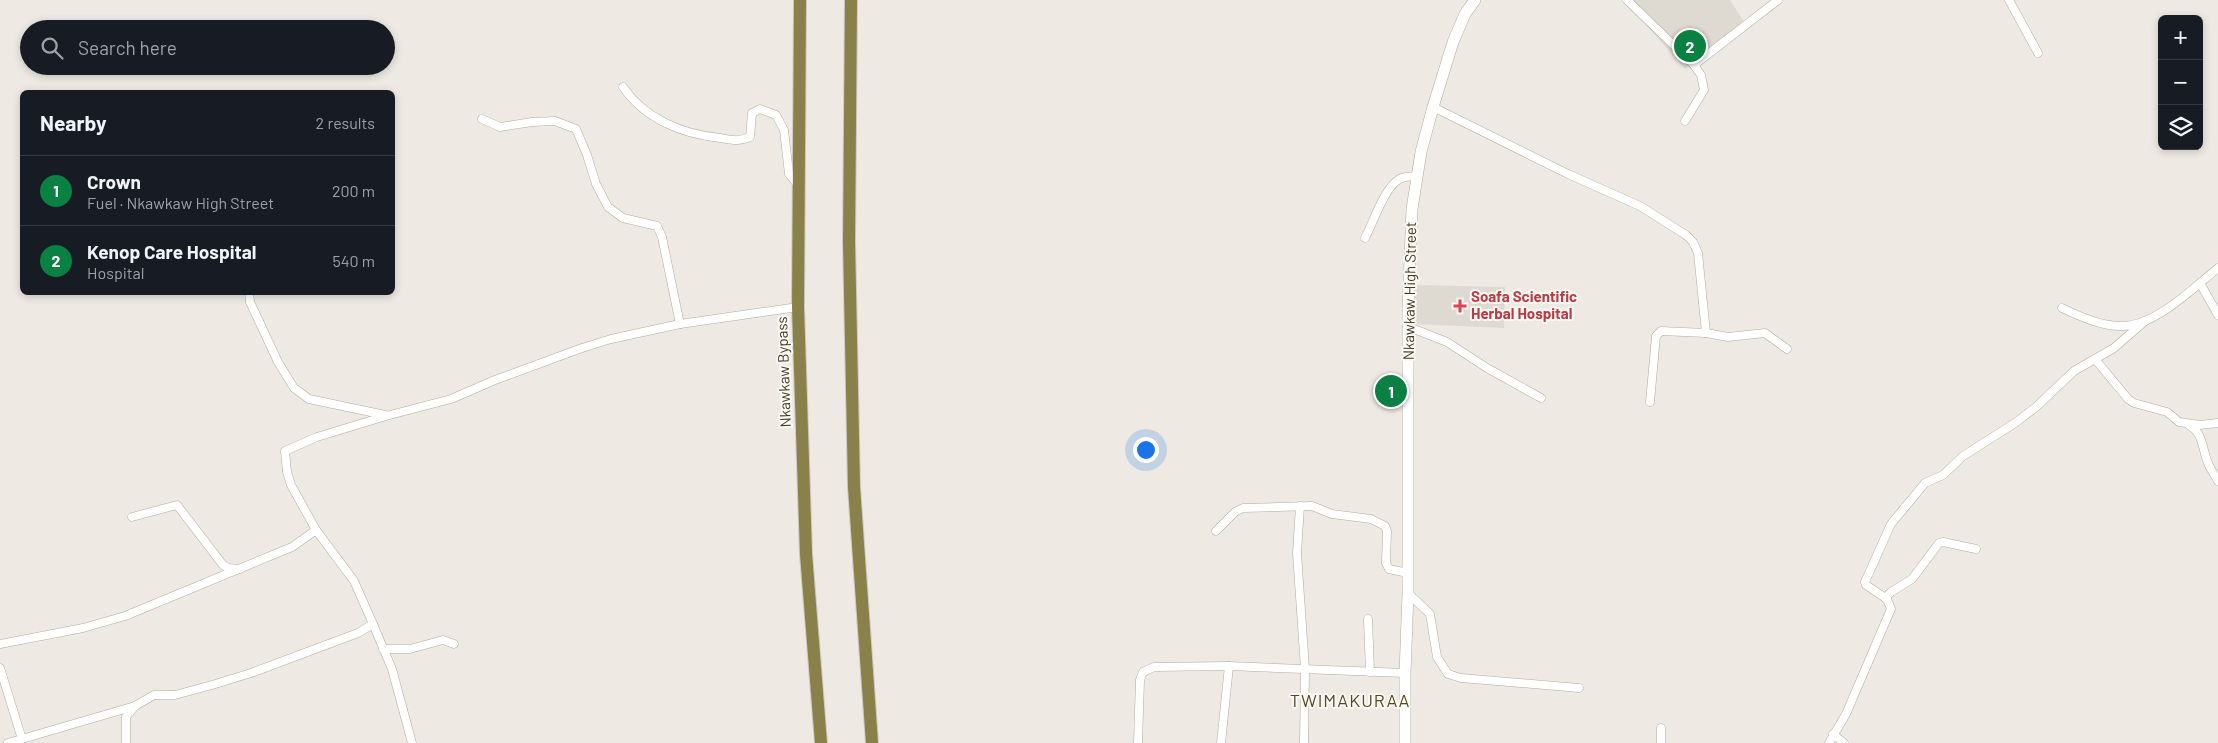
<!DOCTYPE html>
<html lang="en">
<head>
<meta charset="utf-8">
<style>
	body { margin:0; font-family:Barlow,sans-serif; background:#20242c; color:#f1f3f6 }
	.controls { position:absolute; right:15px; top:15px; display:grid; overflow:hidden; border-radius:8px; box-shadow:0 2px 8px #0003 }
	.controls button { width:45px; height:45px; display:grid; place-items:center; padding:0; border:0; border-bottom:1px solid #363941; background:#171b24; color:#f1f3f6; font:25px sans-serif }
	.you { position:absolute; left:1145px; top:449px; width:18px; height:18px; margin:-12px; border:4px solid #fff; border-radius:50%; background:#1a73e8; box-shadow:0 0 0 8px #1a73e833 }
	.badge { display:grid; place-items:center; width:32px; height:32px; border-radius:50%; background:#0b8043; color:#fff; font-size:16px; font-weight:700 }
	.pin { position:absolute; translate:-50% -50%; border:2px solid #fff; box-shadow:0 1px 5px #0006 }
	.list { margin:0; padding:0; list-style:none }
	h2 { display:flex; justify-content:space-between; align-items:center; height:65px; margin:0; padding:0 20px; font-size:21px }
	h2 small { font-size:16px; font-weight:400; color:#9ea1a6 }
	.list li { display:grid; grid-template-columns:32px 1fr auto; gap:15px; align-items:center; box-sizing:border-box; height:70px; padding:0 20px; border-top:1px solid #363941 }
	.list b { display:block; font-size:19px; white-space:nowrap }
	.list p { margin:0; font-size:16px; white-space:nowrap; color:#9ea1a6 }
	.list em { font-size:16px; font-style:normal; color:#9ea1a6 }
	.icon { flex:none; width:28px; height:28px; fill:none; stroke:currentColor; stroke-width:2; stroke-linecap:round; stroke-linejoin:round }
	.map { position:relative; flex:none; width:2218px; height:743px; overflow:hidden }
	.search { position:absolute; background:#171b24; box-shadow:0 2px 8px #0003; left:20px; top:20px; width:375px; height:55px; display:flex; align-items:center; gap:12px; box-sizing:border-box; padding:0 18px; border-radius:28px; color:#9ea1a6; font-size:19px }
	.panel { position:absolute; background:#171b24; box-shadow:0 2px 8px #0003; left:20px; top:90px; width:375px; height:205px; border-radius:8px }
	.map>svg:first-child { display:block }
</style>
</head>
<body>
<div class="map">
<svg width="2218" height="743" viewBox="0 0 2218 743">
	<rect width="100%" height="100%" fill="#eeeae3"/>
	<!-- built -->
	<g fill="#ded9d1">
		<path d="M1624,0H1730L1744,22L1685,69Z"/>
		<path d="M1415,285L1505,287L1504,328L1414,324Z"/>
	</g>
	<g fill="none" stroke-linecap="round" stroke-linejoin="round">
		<defs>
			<g id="minor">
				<path d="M1627,0L1694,65L1701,75L1704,90L1685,121"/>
				<path d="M2009,0L2038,53"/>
				<path d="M1694,65L1778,0"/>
				<path d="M623,87C645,119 682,134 720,138C731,140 739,142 750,137L752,113L760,109L776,115L784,130L789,174L798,185"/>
				<path d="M1433,107L1568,174L1640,206L1686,235L1693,242L1698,253L1706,333L1728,337L1765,333L1787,349"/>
				<path d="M482,119L500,127L532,122L555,121L576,129L587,155L596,184L608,207L623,218L657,226L662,237L680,324"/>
				<path d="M1365,238C1373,223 1384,189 1398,180C1403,176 1410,177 1416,176"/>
				<path d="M2200,283L2218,315"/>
				<path d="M249,292L250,302L278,362L294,388L309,399L385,415"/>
				<path d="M2062,308C2081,317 2103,327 2124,326C2158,324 2193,288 2218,268"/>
				<path d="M1409,327L1447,342L1487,368L1541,398"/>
				<path d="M2095,359L2128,399L2134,403L2167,412L2179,422L2200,425L2218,423"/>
				<path d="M1650,402L1656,336L1661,331L1706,333"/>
				<path d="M2189,425C2204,434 2202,449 2208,463C2210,469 2215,475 2218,481"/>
				<path d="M1300,506L1297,553L1305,669L1304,743"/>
				<path d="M132,517L177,505L223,565L228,568L240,569"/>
				<path d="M1216,531L1235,512L1243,508L1312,506L1332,514L1371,519L1385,526L1387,531L1386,563L1389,569L1408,573"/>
				<path d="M1408,593L1430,614L1437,657L1448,674L1461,678L1579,688"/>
				<path d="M1885,598L1891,592L1912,579L1939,543L1943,542L1976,549"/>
				<path d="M1368,619L1370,672"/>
				<path d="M373,624L392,669L412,743"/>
				<path d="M0,644L83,628L125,616L292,547L316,530"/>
				<path d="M383,649H410L443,640L454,644"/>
				<path d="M0,668L22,739"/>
				<path d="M1833,734L1844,743"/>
				<path d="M8,743L135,706"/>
				<path d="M126,743V717L135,706L154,695H175L212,685L251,673L358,633L373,624L354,581L316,530L291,485L287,472L285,451L317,437L386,416L451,399L495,380L582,348L611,339L680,324L798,307"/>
				<path d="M1138,743L1140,680L1143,672L1154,667L1229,666L1405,673"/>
				<path d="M1221,743L1229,666"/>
				<path d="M1661,743V728"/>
				<path d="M1829,743L1846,714L1891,609L1887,599L1866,585L1865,582L1891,524L1925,483L1943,475L1963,456L2015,423L2036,407L2074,371L2114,348L2145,321"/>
			</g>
			<path id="secondary" d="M1405,743V673L1408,593V308L1412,209L1421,152L1433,107L1453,42L1465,14L1475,0"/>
			<g id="trunk">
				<path d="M800,0L798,307L806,554L821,743"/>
				<path d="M851,0L849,241L854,487L872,743"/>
			</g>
		</defs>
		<!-- minor casing -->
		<use href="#minor" stroke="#afab9e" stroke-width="9"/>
		<!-- secondary casing -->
		<use href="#secondary" stroke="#b2ab98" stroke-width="12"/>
		<!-- trunk casing -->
		<use href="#trunk" stroke="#cac8c1" stroke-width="14"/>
		<!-- minor -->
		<use href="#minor" stroke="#fff" stroke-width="8"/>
		<!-- secondary -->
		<use href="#secondary" stroke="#fff" stroke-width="11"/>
		<!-- trunk -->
		<use href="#trunk" stroke="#8a8049" stroke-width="12"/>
	</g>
	<!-- markers -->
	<path fill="#e0444e" stroke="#faf8f4" stroke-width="2" d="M1457.5 298.5h5v5h5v5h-5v5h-5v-5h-5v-5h5z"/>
	<g text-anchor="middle" stroke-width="4" stroke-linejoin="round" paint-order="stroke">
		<!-- street labels -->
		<g font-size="15" fill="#403b22" stroke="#faf8f4">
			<text transform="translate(1410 291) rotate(-89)" y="5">Nkawkaw High Street</text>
			<text transform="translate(784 372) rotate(-92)" y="5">Nkawkaw Bypass</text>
		</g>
		<!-- health labels -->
		<g font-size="15" font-weight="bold" fill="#be3a42" stroke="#faf8f4" text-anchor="start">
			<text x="1471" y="302">Soafa Scientific<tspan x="1471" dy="17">Herbal Hospital</tspan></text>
		</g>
		<!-- quarter labels -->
		<g font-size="18" letter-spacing="1" fill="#534b1d" stroke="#faf8f4">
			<text x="1350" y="707">TWIMAKURAA</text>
		</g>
	</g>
</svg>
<div class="controls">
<button>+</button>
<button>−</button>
<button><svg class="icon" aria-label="layers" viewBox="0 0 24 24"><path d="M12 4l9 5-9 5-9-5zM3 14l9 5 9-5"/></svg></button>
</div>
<div class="you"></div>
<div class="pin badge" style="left:1391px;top:391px">1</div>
<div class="pin badge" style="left:1690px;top:46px">2</div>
<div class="search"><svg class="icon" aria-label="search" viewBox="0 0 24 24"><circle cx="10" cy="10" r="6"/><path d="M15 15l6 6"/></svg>Search here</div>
<section class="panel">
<h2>Nearby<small>2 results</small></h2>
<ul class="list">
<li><span class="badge">1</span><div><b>Crown</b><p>Fuel · Nkawkaw High Street</p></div><em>200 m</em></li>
<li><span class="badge">2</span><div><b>Kenop Care Hospital</b><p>Hospital</p></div><em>540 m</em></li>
</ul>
</section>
</div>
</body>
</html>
